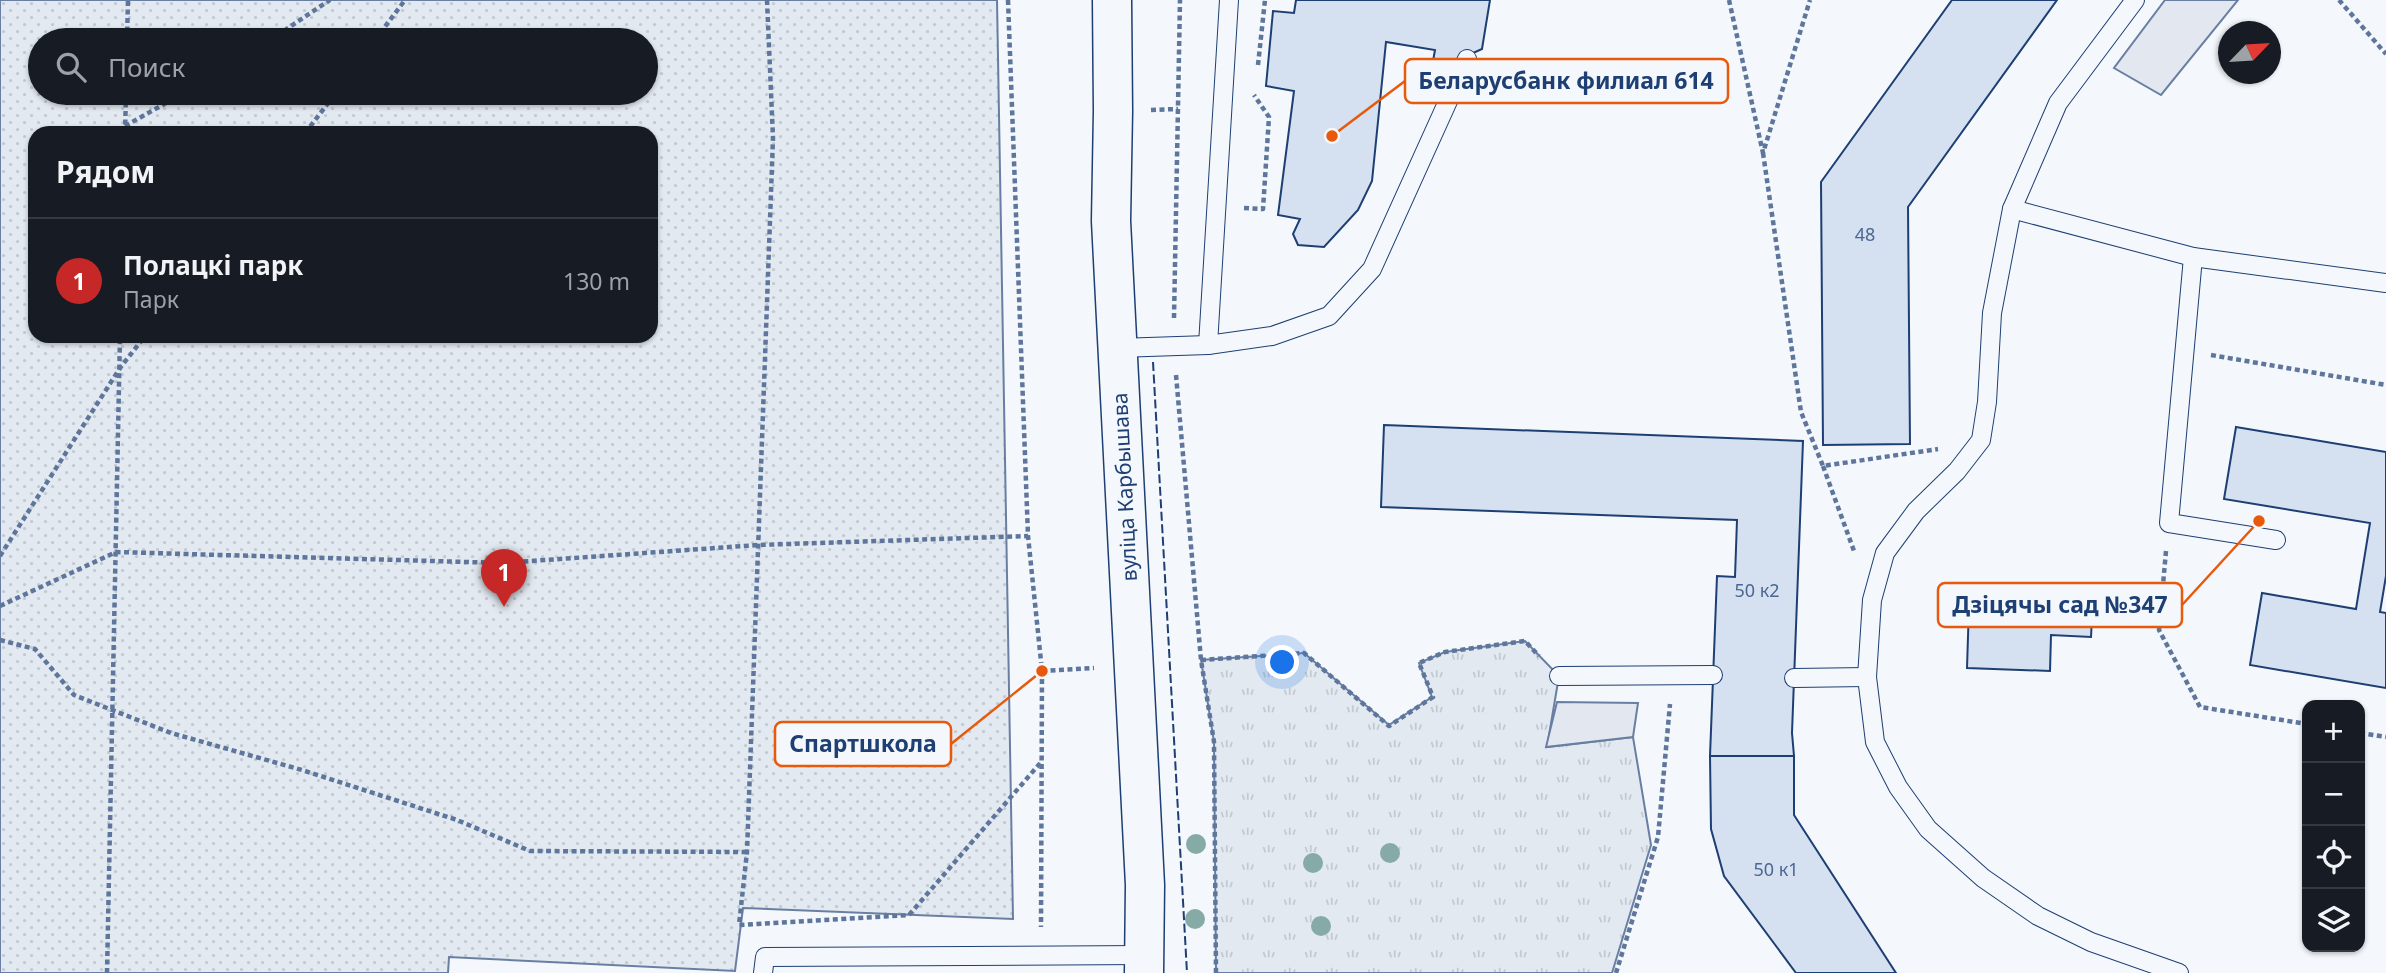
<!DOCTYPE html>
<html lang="ru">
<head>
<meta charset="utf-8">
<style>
	body { margin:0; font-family:"Noto Sans",sans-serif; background:#20242c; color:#f1f3f6 }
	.controls { position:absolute; right:21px; bottom:21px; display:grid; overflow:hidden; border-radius:14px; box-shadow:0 2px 5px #0004 }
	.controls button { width:63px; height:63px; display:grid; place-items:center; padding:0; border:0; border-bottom:2px solid #363941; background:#171b24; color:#f1f3f6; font:35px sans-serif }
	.compass { position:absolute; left:2218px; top:21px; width:63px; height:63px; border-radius:50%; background:#171b24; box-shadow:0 2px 5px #0004; rotate:65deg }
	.you { position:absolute; left:1283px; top:663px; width:24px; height:24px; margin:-18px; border:5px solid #fff; border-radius:50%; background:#1a73e8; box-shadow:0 0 0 10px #1a73e833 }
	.badge { display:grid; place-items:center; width:46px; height:46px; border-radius:50%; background:#c62828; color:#fff; font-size:23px; font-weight:700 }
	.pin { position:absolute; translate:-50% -58px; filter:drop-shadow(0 2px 4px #0008) }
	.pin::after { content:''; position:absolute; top:37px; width:24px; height:21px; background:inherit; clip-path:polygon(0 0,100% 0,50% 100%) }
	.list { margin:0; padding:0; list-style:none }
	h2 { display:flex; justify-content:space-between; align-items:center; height:91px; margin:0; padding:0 28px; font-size:30px }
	h2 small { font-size:23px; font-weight:400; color:#9ea1a6 }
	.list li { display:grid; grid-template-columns:46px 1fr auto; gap:21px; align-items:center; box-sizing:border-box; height:126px; padding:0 28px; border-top:2px solid #363941 }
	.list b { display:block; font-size:26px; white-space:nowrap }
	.list p { margin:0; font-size:23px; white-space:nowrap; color:#9ea1a6 }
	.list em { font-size:23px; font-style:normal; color:#9ea1a6 }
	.icon { flex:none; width:38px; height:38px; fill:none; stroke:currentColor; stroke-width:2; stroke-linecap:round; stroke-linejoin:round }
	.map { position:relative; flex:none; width:2386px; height:973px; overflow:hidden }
	.search { position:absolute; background:#171b24; box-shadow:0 2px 5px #0004; left:28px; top:28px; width:630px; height:77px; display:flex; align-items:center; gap:18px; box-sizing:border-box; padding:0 24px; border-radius:38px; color:#9ea1a6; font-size:26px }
	.panel { position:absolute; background:#171b24; box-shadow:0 2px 5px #0004; left:28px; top:126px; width:630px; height:217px; border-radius:21px }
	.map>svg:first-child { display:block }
</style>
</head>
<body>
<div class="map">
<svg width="2386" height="973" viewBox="0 0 2386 973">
	<defs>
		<pattern id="grass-tufts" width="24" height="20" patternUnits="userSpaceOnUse" patternTransform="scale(1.75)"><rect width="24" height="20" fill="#e3e9f0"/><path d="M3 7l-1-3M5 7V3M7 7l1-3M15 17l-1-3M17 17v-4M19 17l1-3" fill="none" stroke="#c2c9d1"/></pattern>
		<pattern id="park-dots" width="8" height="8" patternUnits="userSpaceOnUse" patternTransform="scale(1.75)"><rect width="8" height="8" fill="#e3e9f0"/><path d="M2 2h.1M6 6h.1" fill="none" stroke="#c2c9d1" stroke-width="1.8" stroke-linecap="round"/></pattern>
	</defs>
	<rect width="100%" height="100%" fill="#f4f7fb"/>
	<!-- grass -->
	<path fill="url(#grass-tufts)" stroke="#687fa3" stroke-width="2" d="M1525,641L1559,676L1547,747L1633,737L1651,845L1612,973H1216L1214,742L1201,660L1304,653L1389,725L1432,697L1419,663L1445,652Z"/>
	<!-- park -->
	<path fill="url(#park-dots)" stroke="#687fa3" stroke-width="2" fill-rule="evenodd" d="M0,0H997L1013,919L743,908L735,971L449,957L448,973H0ZM40,40H646V93H40ZM35,133H651V336H35Z"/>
	<!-- parking -->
	<g fill="#e3e8f0" stroke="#687fa3" stroke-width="2">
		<path d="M2165,0H2238L2161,95L2114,68Z"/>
		<path d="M1557,702L1638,703L1633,737L1546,747Z"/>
	</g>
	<!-- building -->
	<g fill="#d5e0f0" stroke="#1d3f73" stroke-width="2">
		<path d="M1296,0H1490L1482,49L1431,72L1435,50L1386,42L1372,181L1358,210L1324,247L1298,245L1293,234L1300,219L1278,215L1294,91L1266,86L1273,11L1294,13Z"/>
		<path d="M1952,0H2057L1908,207L1910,444L1823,445L1821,182Z"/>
		<path d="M1384,425L1803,441L1792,733L1794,756H1710L1717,576L1735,577L1737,520L1381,507Z"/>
		<path d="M2236,427L2386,452V576L2380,612L2386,613V688L2250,665L2262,593L2356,609L2370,523L2224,499Z"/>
		<path d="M2054,596L2093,597L2091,637L2051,635L2050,671L1967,668L1969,605L2053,608Z"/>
		<path d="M1710,756H1794V815L1896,973H1796L1724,876L1711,829Z"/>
	</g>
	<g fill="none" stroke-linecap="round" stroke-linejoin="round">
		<defs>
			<g id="lane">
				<path d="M2135,0L2058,103L2012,209L1992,313L1987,402L1981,440L1957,471L1916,511L1885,553L1872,600L1867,677L1875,742L1898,787L1928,829L1983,878L2038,916L2091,942L2179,973"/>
				<path d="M2012,209L2193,257L2386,283"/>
				<path d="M2193,257L2169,523L2276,540"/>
				<path d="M1208,345L1229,0"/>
				<path d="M1118,348L1208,345L1272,336L1329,316L1372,269L1467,59"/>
				<path d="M1559,676L1713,675"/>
				<path d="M1794,678L1867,677"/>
				<path d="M763,973L765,957L1145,955"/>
			</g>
			<path id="secondary" d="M1112,0L1113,111L1111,221L1145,885L1144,973"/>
		</defs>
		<!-- lane casing -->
		<use href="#lane" stroke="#1d3f73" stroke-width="20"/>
		<!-- secondary casing -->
		<use href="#secondary" stroke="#1d3f73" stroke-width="41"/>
		<!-- path -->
		<g stroke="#5e769c" stroke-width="4.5" stroke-dasharray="5 3.5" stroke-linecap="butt">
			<path d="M767,0L773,138L747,852L739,925L909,915L1042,761"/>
			<path d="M1008,0L1028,536L1042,671L1041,927"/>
			<path d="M1729,0L1763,153L1810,0"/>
			<path d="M2339,0L2386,54"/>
			<path d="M127,40L128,0"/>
			<path d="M270,40L330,0"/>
			<path d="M375,40L405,0"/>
			<path d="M1258,65L1265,0"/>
			<path d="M1151,110L1178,109"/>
			<path d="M125,126L184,93"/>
			<path d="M125,133L126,93"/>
			<path d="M305,133L336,93"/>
			<path d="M1763,153L1801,412L1823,466L1938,449"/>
			<path d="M1244,208L1263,209L1269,117L1254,95"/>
			<path d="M1174,318L1180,0"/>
			<path d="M2211,355L2386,385"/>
			<path d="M1176,375L1201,660L1214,742L1216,973"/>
			<path d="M1823,466L1854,551"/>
			<path d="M2166,551L2159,630L2200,707L2307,724"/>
			<path d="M0,556L120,368L145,336"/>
			<path d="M0,606L116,552L503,563L758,545L1028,536"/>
			<path d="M0,640L35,649L74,695L112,710L171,733L302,770L457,820L530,851L747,852"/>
			<path d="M1201,660L1304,653L1389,726L1433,697L1419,663L1445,652L1525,641L1539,656"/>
			<path d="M1042,671L1094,668"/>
			<path d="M2360,733L2386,737"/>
			<path d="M107,973L120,336"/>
			<path d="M1616,973L1658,837L1670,704"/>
		</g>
		<!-- lane -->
		<use href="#lane" stroke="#f4f7fb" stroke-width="18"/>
		<!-- secondary -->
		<use href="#secondary" stroke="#f4f7fb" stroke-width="38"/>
		<!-- fence -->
		<path stroke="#1d3f73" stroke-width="2" stroke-dasharray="9 3.5" stroke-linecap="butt" d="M1153,362L1187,973"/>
	</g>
	<!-- trees -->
	<g fill="#86aba6">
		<circle cx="1196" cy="844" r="10"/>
		<circle cx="1390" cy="853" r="10"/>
		<circle cx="1313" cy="863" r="10"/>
		<circle cx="1195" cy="919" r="10"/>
		<circle cx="1321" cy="926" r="10"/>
	</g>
	<g text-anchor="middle" stroke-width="5" stroke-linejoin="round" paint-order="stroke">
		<!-- number labels -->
		<g font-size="18" fill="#4b6792">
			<text x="1865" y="241">48</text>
			<text x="1757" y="597">50 к2</text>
			<text x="1776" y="876">50 к1</text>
		</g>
		<!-- street labels -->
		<g font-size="21" fill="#1d3f73" stroke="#f4f7fb">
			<text transform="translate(1125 487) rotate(-93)" y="7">вуліца Карбышава</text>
		</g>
	</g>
	<!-- callouts -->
	<path fill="none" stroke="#e8590c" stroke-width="2.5" d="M1332 136L1405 81M2259 521L2182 605M1042 671L951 744"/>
	<g fill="#e8590c" stroke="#f4f7fb" stroke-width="2.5">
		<circle cx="1332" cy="136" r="7"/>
		<circle cx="2259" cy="521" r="7"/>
		<circle cx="1042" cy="671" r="7"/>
	</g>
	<g fill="#f4f7fb" stroke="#e8590c" stroke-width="2.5">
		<rect x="1405" y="59" width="323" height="44" rx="7"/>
		<rect x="1938" y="583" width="244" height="44" rx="7"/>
		<rect x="775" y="722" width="176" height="44" rx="7"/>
	</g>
	<g font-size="23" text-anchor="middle" font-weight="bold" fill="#1d3f73">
		<text x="1566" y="89">Беларусбанк филиал 614</text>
		<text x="2060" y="613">Дзіцячы сад №347</text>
		<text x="863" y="752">Спартшкола</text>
	</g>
</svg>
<div class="controls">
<button>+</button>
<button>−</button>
<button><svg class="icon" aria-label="locate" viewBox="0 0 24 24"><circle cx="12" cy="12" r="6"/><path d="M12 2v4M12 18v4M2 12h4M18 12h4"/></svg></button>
<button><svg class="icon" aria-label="layers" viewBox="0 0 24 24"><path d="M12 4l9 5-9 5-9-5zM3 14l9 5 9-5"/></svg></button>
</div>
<svg class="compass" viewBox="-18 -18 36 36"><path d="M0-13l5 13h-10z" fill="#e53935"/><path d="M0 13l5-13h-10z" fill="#9ea1a6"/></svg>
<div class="you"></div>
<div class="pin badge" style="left:504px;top:607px">1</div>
<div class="search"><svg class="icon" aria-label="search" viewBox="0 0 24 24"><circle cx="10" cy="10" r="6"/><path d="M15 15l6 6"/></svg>Поиск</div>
<section class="panel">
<h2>Рядом<small></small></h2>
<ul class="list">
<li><span class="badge">1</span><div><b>Полацкі парк</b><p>Парк</p></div><em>130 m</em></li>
</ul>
</section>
</div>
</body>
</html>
